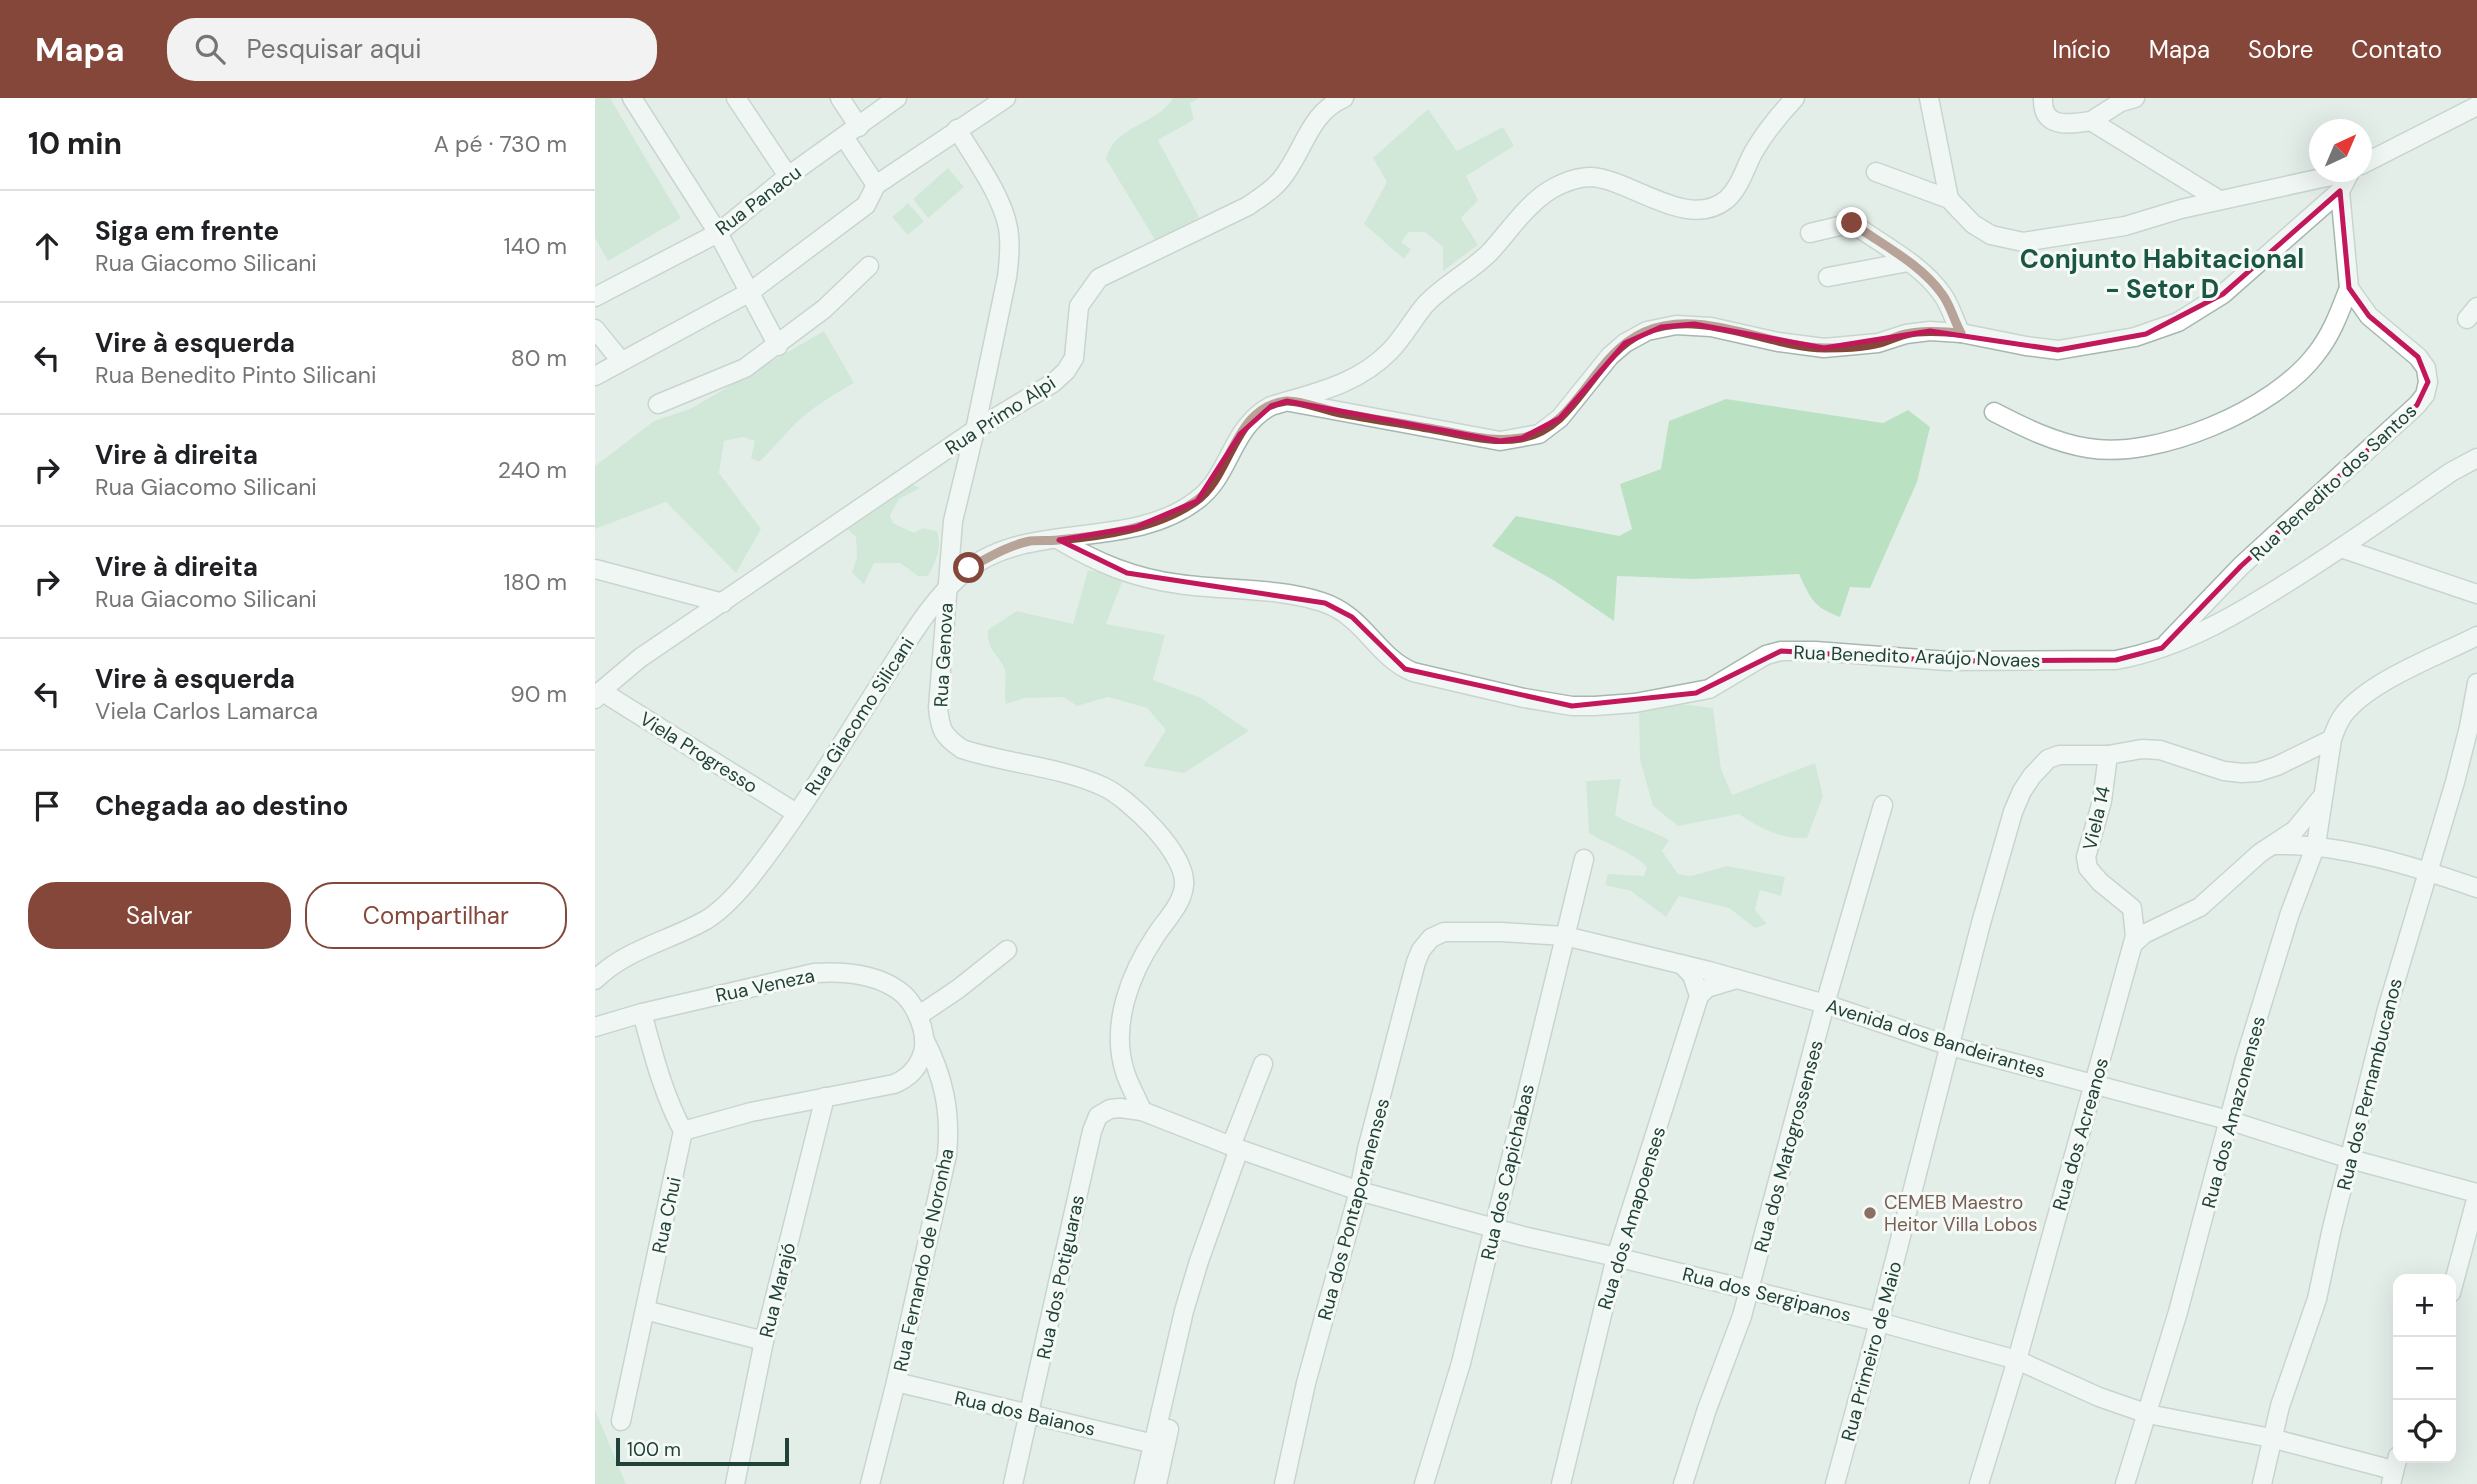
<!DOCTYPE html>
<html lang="pt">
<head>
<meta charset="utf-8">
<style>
	body { margin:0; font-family:"DM Sans",sans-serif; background:#f2f2f2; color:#202124 }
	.controls { position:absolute; right:21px; bottom:21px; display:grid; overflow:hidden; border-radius:14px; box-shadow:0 7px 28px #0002 }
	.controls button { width:63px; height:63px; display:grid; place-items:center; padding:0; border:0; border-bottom:2px solid #e0e0e0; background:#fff; color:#202124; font:35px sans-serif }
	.compass { position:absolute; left:1714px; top:21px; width:63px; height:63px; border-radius:50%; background:#fff; box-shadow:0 7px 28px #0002; rotate:44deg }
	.scale { position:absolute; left:21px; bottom:18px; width:173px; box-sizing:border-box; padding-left:7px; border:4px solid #214238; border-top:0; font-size:19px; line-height:24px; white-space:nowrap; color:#214238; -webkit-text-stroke:5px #f5faf7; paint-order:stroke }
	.stop { position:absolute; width:21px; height:21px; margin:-16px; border:5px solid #844739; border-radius:50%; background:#fff }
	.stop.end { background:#844739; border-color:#fff; box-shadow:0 2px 7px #0008 }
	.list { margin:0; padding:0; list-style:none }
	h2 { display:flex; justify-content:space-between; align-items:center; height:91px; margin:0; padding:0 28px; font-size:30px }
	h2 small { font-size:23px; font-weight:400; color:#757577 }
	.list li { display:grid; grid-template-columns:46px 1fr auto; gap:21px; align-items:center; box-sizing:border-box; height:112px; padding:0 28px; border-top:2px solid #e0e0e0 }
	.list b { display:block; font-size:26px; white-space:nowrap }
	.list p { margin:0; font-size:23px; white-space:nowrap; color:#757577 }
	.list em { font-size:23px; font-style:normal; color:#757577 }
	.actions { display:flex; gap:14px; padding:21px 28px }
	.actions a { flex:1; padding:16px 0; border:2px solid #844739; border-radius:28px; text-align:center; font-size:24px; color:#844739 }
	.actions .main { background:#844739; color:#fff }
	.icon { flex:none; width:38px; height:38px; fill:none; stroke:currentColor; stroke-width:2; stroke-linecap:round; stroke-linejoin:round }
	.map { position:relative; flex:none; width:1882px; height:1386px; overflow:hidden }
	header { display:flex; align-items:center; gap:42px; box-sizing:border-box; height:98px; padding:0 35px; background:#844739; color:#fff }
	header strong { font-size:33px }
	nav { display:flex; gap:38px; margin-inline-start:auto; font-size:24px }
	.search { width:490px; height:63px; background:#f2f2f2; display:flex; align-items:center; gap:18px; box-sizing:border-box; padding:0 24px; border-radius:28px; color:#757577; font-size:26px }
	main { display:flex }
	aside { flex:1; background:#fff }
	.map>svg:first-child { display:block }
</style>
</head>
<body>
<header>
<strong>Mapa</strong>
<div class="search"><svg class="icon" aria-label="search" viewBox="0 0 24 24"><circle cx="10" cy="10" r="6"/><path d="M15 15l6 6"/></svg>Pesquisar aqui</div>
<nav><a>Início</a><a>Mapa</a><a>Sobre</a><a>Contato</a></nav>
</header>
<main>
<aside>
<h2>10 min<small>A pé · 730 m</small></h2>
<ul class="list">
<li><svg class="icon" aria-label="ahead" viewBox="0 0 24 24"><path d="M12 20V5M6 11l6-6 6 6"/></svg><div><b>Siga em frente</b><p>Rua Giacomo Silicani</p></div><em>140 m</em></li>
<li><svg class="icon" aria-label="left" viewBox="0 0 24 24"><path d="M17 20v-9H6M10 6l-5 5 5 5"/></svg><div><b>Vire à esquerda</b><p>Rua Benedito Pinto Silicani</p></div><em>80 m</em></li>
<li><svg class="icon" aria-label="right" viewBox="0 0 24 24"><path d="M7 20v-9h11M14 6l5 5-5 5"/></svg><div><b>Vire à direita</b><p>Rua Giacomo Silicani</p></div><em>240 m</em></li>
<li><svg class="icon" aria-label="right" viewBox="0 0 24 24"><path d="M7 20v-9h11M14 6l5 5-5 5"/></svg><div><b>Vire à direita</b><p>Rua Giacomo Silicani</p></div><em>180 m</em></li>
<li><svg class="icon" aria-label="left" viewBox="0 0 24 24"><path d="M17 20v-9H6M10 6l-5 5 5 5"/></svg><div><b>Vire à esquerda</b><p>Viela Carlos Lamarca</p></div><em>90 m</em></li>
<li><svg class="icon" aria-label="arrive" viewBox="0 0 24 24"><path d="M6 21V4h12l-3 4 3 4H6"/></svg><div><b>Chegada ao destino</b></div></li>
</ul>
<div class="actions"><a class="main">Salvar</a><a>Compartilhar</a></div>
</aside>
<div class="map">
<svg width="1882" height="1386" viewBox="0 0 1882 1386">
	<rect width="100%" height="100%" fill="#e4eee9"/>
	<!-- green -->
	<g fill="#bbe1c3">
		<path d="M0,0H15L86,120L13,163L0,140Z"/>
		<path d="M578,0H604L595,5L599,22L563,42L604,119L562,145L511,61C519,27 561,28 578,0Z"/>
		<path d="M833,11L862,53L908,29L919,48L871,78L883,102L866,120L883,147L848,173V149L830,134H814L806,144L816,151L809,161L769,126L792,84L778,60Z"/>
		<path d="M353,70L369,89L333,120L318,101Z"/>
		<path d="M313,105L329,123L313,137L297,119Z"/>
		<path d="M229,233L259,285C238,297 216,310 199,327C187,339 177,352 164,364L156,360L160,343L148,339L129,343L124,375L166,431L141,475L71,404L0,431V368L59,323L95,311Z"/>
		<path d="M1131,301L1288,325L1313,312L1335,329L1322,384L1275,490L1255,489L1245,519C1218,509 1216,501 1204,476L1099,481L1022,478L1019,523L960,483L897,448L921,418L1024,438L1037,431L1025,386L1066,371L1074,323Z"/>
		<path d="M310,383L325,390L304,401L295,417L298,425L319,435L327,430L342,433C348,450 340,464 333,478H323L305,465H279L269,486L257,475L262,459L261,439L249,428Z"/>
		<path d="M493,472L529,479L511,526L570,537L558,582L606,600L654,633L589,675L548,668L571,632L552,610L513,599L482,608L469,599L430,600L411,606C408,594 413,580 409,570C402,553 392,554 393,532L422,513L478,526Z"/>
		<path d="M1086,606L1118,610L1126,671L1137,697L1220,665L1228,698L1212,740C1187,742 1164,730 1144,716L1083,728L1058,708L1045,662L1044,613Z"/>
		<path d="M1026,681L1020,717C1034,726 1058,733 1074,742L1067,753L1083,776L1096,778L1132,768L1190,779L1186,798L1165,792L1160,812L1172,826L1160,830L1134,810L1084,798L1071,819L1036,793L1010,787L1013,776L1049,778L1052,769C1036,753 1013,747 994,735L991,683Z"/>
		<path d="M0,1312L31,1386H0Z"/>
	</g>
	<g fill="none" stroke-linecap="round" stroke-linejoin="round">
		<defs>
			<g id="minor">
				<path d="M37,0L123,135L183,248"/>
				<path d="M141,0L193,78"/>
				<path d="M245,0L264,29"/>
				<path d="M1334,0L1354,101"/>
				<path d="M1448,0C1447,32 1475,26 1496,23L1624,102"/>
				<path d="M1496,23L1526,4L1540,0"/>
				<path d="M362,31C379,60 407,97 413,130C416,146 414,163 412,179L380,332L358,423L343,609C345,632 348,638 367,651C413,666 462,668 507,688C533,699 592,756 589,787C588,805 571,822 561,837C535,876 515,927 530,974C534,987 542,1000 547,1013"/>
				<path d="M249,39L281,87"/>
				<path d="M1766,67L1882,8"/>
				<path d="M1281,74L1354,101L1378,126L1396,137L1428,144L1530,128L1586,111L1754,74"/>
				<path d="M1215,135L1257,125C1287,147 1325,165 1347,196C1356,208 1359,223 1366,235"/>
				<path d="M1233,179L1313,164"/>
				<path d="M0,199L123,135L193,78L302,0"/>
				<path d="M1872,221L1882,209"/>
				<path d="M0,231L26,263"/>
				<path d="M0,278L155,194L271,107L281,87L411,0"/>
				<path d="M695,304L905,343L944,336L965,320L1015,258L1030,245L1052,233L1081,227L1116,229L1183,244L1229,250L1283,245L1311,236L1335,233L1366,235L1431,248L1463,252L1540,239L1583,224L1628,196L1745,93L1755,74"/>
				<path d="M63,306L150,270L229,211L274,168"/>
				<path d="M1399,314C1428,329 1460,345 1493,350C1562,362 1680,311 1721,256C1737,236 1745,213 1754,190"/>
				<path d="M464,442C503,465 538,480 584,486C632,493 680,489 727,504C770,518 781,559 818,574L929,600L977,608H1000L1040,605L1114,591L1171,557L1186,553H1220L1352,563L1521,562C1591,549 1650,512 1709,474C1759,442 1807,408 1856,374L1882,360"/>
				<path d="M1746,450L1882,496"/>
				<path d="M0,471L128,505"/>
				<path d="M1572,545L1646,468L1822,307L1830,297L1833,284L1831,270L1823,259L1774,218L1754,190L1745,93"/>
				<path d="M6,593L201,715"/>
				<path d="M0,601L6,593L45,560L380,332L458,285L471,273L479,260L484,208L504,180L653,108C667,98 681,90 690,76C710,49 715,15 749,0"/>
				<path d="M1681,747C1746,745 1821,769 1882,790"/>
				<path d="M1538,846L1549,836L1605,809L1665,755L1700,732L1726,700"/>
				<path d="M1086,866L1097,877L1104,898L1112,890L1142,881"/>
				<path d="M0,882C31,851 74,843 111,822C126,813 138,800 150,786C202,722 244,649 289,580C313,543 337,500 372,472C435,422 536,453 602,402C636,377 635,330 676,308C719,295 762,287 795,253C809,239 818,221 830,207C849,186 877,173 896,153C915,132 931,107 955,92C967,85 982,79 996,79C1036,81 1093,134 1132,101C1145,89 1150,70 1158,55C1170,34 1184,17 1200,0"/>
				<path d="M323,918L363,891L412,852"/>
				<path d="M0,929L47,915L219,875C248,873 279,875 303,892C321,904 336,940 326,960C321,973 311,981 299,986L156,1014L88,1033"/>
				<path d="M636,1048L668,966"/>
				<path d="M1856,1195L1882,1098"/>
				<path d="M50,1212L169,1243"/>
				<path d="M301,1284L559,1346"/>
				<path d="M26,1323L88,1033C68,996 58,955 47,915"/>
				<path d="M140,1386L169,1243L230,999"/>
				<path d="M275,1386L301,1284L352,1057C356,1014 349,979 329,941"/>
				<path d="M418,1386L497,1033L503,1018L515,1011L525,1010L547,1013L644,1051L764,1093L928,1138L1021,1159L1284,1224L1422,1262L1504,1299L1553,1316L1676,1340L1798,1372"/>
				<path d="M549,1386L589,1213L604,1163L644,1051"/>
				<path d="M562,1386L574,1331"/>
				<path d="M689,1386L711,1285L764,1093L772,1051L821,864L826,852L836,840L849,834H906L970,838L1114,873L1230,906L1355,948L1633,1022L1755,1061L1882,1095"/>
				<path d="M829,1386L866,1265L989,761"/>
				<path d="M966,1386L1021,1159L1104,898"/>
				<path d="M1088,1386L1112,1311L1147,1218L1230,906L1288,707"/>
				<path d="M1240,1386L1284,1224L1386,825L1418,714L1427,693L1437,678L1453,661L1464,657H1513L1547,651L1565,652L1629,673L1647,675L1663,674L1682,668L1737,641"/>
				<path d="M1384,1386L1422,1262L1540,838L1537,810L1505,784L1493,770L1491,759L1507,703L1513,657"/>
				<path d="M1530,1386L1583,1214L1650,961L1695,815L1721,747L1737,641C1740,632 1743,624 1749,616C1776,582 1843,558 1882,538"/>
				<path d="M1667,1386L1685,1308L1722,1201L1737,1130L1792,911L1860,684L1874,629L1882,585"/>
				<path d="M1796,1386L1803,1358"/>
			</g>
		</defs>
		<!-- minor casing -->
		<use href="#minor" stroke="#a6b7b0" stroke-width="21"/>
		<!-- minor -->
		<use href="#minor" stroke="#fff" stroke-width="18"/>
	</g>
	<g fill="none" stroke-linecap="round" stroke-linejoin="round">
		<!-- route -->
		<path stroke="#844739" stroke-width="9" d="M374,470C393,460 414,447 435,443C444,442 454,443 463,442C508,438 563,430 601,403C637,378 638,309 691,303C705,302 730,312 745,315C778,321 811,326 844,332C871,337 898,345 926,340C983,330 996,258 1049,234C1107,209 1171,249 1230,250C1247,250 1267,250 1285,245C1294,242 1302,238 1311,236C1329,232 1348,234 1366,235C1359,223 1356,208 1347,196C1325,165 1287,147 1257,125"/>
	</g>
	<!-- marked area -->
	<path d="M0 0H1882V1386H0ZM1745,93L1754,190L1774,218L1823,259L1833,284L1822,307L1646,468L1567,550L1521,562L1352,563L1186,553L1101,595L977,608L810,571L757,519L730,505L532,475L464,442L541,429L602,403L645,336L676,308L692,303L905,343L927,340L965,320L1030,245L1066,229L1099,226L1229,250L1335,233L1463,252L1551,236L1628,196Z" fill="#e4eee9" fill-opacity=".55" fill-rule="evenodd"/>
	<path fill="none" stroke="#c2185b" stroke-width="5" stroke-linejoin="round" d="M1745,93L1754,190L1774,218L1823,259L1833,284L1822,307L1646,468L1567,550L1521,562L1352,563L1186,553L1101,595L977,608L810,571L757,519L730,505L532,475L464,442L541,429L602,403L645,336L676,308L692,303L905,343L927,340L965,320L1030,245L1066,229L1099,226L1229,250L1335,233L1463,252L1551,236L1628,196Z"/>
	<!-- markers -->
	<circle fill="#8d6e63" stroke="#f5faf7" stroke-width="2.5" cx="1275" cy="1115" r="7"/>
	<g text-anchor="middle" stroke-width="6" stroke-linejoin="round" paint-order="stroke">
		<!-- street labels -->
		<g font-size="19" fill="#214238" stroke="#f5faf7">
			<text transform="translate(163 102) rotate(-37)" y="7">Rua Panacu</text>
			<text transform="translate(405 317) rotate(-33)" y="7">Rua Primo Alpi</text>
			<text transform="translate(1738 384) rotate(-43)" y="7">Rua Benedito dos Santos</text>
			<text transform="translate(348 557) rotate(-87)" y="7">Rua Genova</text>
			<text transform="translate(1322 558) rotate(2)" y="7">Rua Benedito Araújo Novaes</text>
			<text transform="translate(264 618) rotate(-57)" y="7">Rua Giacomo Silicani</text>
			<text transform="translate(104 654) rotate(32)" y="7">Viela Progresso</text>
			<text transform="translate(1501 720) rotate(-77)" y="7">Viela 14</text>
			<text transform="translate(170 887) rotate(-12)" y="7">Rua Veneza</text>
			<text transform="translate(1341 940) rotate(17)" y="7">Avenida dos Bandeirantes</text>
			<text transform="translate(1774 986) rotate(-76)" y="7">Rua dos Pernambucanos</text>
			<text transform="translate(1638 1014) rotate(-75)" y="7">Rua dos Amazonenses</text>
			<text transform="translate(1485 1036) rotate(-74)" y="7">Rua dos Acreanos</text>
			<text transform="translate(1193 1048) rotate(-75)" y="7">Rua dos Matogrossenses</text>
			<text transform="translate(912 1074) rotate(-77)" y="7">Rua dos Capichabas</text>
			<text transform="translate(758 1111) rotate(-75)" y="7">Rua dos Pontaporanenses</text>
			<text transform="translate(71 1117) rotate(-78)" y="7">Rua Chui</text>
			<text transform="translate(1036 1120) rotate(-73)" y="7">Rua dos Amapoenses</text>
			<text transform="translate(328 1162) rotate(-78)" y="7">Rua Fernando de Noronha</text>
			<text transform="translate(465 1179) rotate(-78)" y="7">Rua dos Potiguaras</text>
			<text transform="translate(182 1192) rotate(-76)" y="7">Rua Marajó</text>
			<text transform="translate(1172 1196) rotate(14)" y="7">Rua dos Sergipanos</text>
			<text transform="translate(1276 1253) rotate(-75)" y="7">Rua Primeiro de Maio</text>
			<text transform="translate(430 1315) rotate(13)" y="7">Rua dos Baianos</text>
		</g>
		<!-- education labels -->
		<g font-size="19" fill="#785e54" stroke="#f5faf7" text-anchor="start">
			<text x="1289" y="1111">CEMEB Maestro<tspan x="1289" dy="22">Heitor Villa Lobos</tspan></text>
		</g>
		<!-- district labels -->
		<g font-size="26" font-weight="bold" fill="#1b5645" stroke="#f5faf7">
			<text x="1567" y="170">Conjunto Habitacional<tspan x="1567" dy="30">- Setor D</tspan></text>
		</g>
	</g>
</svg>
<div class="controls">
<button>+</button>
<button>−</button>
<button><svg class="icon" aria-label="locate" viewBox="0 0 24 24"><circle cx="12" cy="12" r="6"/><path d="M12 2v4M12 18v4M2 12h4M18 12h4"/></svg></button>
</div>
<svg class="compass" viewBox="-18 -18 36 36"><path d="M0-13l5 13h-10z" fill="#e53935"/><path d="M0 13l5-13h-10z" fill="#757577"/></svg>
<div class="scale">100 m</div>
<div class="stop" style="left:374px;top:470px"></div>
<div class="stop end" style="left:1257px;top:125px"></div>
</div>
</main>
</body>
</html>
